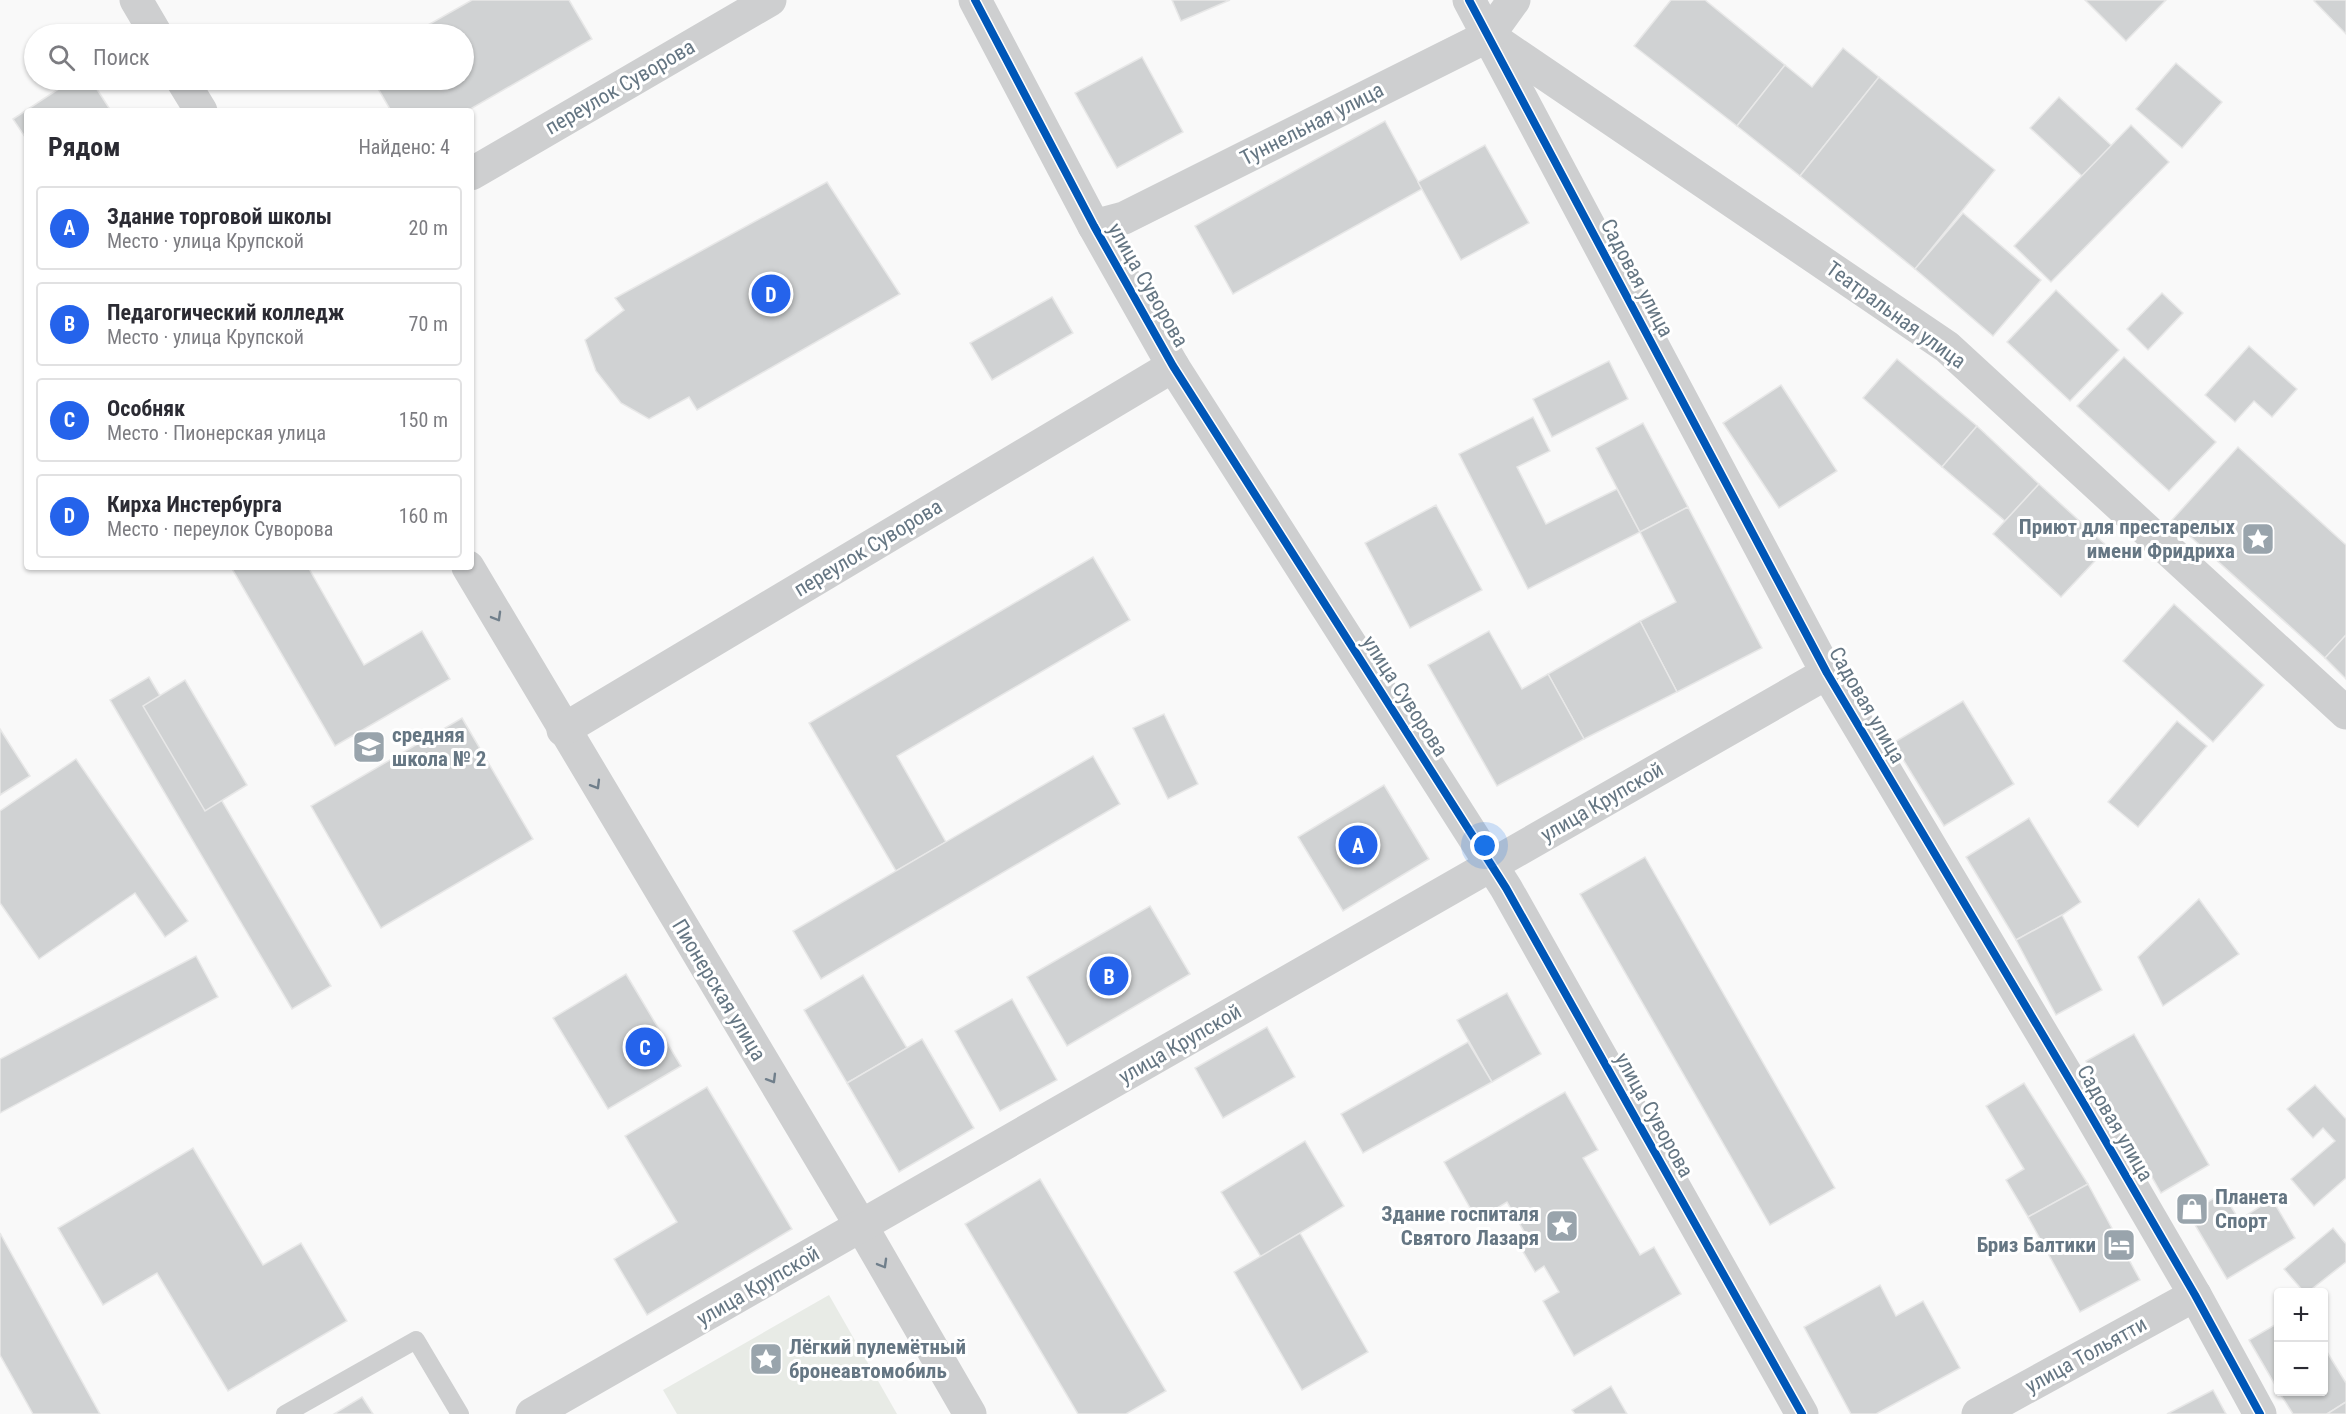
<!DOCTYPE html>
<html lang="ru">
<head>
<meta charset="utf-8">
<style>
	body { margin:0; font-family:"Roboto Condensed",sans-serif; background:#f7f7f7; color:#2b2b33 }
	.controls { position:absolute; right:18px; bottom:18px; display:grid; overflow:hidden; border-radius:6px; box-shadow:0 2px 4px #0004 }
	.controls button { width:54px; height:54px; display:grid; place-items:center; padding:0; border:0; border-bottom:2px solid #e1e1e2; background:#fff; color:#2b2b33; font:30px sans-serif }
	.you { position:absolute; left:1485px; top:846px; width:21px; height:21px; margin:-15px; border:4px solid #fff; border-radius:50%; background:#1a73e8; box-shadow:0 0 0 9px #1a73e833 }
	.badge { display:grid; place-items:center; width:39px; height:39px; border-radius:50%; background:#2563eb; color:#fff; font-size:20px; font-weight:700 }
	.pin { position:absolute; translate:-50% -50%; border:3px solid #fff; box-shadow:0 2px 6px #0006 }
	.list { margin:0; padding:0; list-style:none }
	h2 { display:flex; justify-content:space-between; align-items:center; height:78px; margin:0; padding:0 24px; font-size:26px }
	h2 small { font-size:20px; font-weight:400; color:#7c7c81 }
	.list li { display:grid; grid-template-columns:39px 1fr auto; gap:18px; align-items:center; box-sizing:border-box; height:84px; margin:0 12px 12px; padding:0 12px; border:2px solid #e1e1e2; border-radius:6px }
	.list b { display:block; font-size:22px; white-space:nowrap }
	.list p { margin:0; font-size:20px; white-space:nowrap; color:#7c7c81 }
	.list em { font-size:20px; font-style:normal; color:#7c7c81 }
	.icon { flex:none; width:33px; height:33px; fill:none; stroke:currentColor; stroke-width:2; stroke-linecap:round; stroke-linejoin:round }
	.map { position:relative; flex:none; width:2346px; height:1414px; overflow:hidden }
	.search { position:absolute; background:#fff; box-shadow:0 2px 4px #0004; left:24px; top:24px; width:450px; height:66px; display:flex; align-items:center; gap:15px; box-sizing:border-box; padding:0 21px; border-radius:33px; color:#7c7c81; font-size:22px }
	.panel { position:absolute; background:#fff; box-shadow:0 2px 4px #0004; left:24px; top:108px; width:450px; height:462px; border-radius:6px }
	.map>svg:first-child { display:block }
</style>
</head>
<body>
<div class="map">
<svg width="2346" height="1414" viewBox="0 0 2346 1414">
	<rect width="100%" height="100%" fill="#f9f9f9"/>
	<!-- green -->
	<path fill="#e8ebe6" d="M829,1295L897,1414H677L663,1390Z"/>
	<!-- building -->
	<g fill="#d0d2d3" stroke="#e8e8e8" stroke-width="1.5">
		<path d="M472,0H569L592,39L467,111H391L373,80H464V34H412Z"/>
		<path d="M1172,0H1230L1181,21Z"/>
		<path d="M1671,0H1705L1785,65L1737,126L1634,46Z"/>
		<path d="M2085,0H2166L2126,41Z"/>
		<path d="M2316,0H2346V34L2314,1Z"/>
		<path d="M1843,48L1879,77L1800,176L1737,126L1785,65L1812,87Z"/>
		<path d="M1142,57L1183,132L1117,168L1075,93Z"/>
		<path d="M2176,63L2222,102L2182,148L2136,109Z"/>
		<path d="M1879,77L1995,170L1915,269L1800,176Z"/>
		<path d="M72,80H91L111,111H27V140L13,119Z"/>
		<path d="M2059,97L2112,146L2082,176L2030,128Z"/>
		<path d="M1385,121L1422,189L1233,294L1195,226Z"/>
		<path d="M2131,125L2169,162L2051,282L2014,246Z"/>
		<path d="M1485,145L1529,223L1461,260L1418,182Z"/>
		<path d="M827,182L900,294L697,410L689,397L649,419L621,403L596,371L585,340L624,310L615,298Z"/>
		<path d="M1963,213L2041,280L1993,336L1915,269Z"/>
		<path d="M2056,290L2119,350L2070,401L2007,342Z"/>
		<path d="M2162,293L2183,313L2148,350L2127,329Z"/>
		<path d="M1052,297L1073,333L992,380L970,343Z"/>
		<path d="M2249,346L2297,389L2272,417L2254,401L2235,422L2205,395Z"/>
		<path d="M2124,357L2216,442L2169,491L2077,406Z"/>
		<path d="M1897,359L1977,426L1942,467L1863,398Z"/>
		<path d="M1609,361L1628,399L1552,437L1533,399Z"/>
		<path d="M1781,385L1837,471L1779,508L1723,423Z"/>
		<path d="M1533,417L1550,451L1517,467L1546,524L1617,489L1640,532L1528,589L1459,454Z"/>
		<path d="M1643,423L1688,507L1640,532L1596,448Z"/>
		<path d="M1977,426L2039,484L2005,521L1942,467Z"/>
		<path d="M2238,447L2346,545V635L2325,658L2172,520Z"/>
		<path d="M2039,484L2108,547L2061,597L1993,534Z"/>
		<path d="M1436,505L1482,590L1410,628L1365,543Z"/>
		<path d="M1688,507L1762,648L1677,692L1640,621L1676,602L1640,532Z"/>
		<path d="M1093,557L1130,620L897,756L946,842L896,871L809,723Z"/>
		<path d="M231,567H308L364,665L422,631L450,679L335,746Z"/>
		<path d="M2174,604L2264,685L2213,742L2123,661Z"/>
		<path d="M1640,621L1677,692L1584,739L1548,674Z"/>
		<path d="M1489,631L1522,689L1548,674L1584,739L1497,786L1428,665Z"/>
		<path d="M2346,635V679L2325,658Z"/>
		<path d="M149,677L331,986L292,1009L110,700Z"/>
		<path d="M185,680L247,785L205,811L143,706Z"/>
		<path d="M1963,701L2014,784L1944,826L1893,743Z"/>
		<path d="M1164,714L1198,784L1168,799L1133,728Z"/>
		<path d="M462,718L533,839L381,928L311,806Z"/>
		<path d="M2177,721L2207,746L2138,827L2108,802Z"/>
		<path d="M0,729L30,776L0,795Z"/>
		<path d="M1093,756L1120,804L821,979L793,931Z"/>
		<path d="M76,759L188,921L165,937L135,893L39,959L0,903V811Z"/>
		<path d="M1384,785L1429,859L1343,911L1298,837Z"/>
		<path d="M2029,818L2081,902L2062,915L2016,940L1966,857Z"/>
		<path d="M1645,857L1835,1188L1770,1225L1580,894Z"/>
		<path d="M2199,899L2239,954L2163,1006L2138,957Z"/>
		<path d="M1150,906L1190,974L1067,1046L1027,977Z"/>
		<path d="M2062,915L2102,990L2056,1015L2016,940Z"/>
		<path d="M196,956L218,997L0,1113V1059Z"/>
		<path d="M626,974L681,1066L608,1109L553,1018Z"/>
		<path d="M863,975L907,1048L847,1083L804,1010Z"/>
		<path d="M1507,993L1541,1054L1492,1082L1457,1020Z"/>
		<path d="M1012,999L1057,1080L1000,1111L955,1031Z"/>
		<path d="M1267,1027L1295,1077L1223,1118L1195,1068Z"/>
		<path d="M2134,1034L2209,1165L2161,1193L2086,1061Z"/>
		<path d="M922,1039L974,1128L899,1172L847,1083Z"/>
		<path d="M1468,1042L1492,1082L1363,1153L1341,1114Z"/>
		<path d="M2024,1083L2088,1184L2028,1217L2006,1180L2024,1169L1986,1106Z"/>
		<path d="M2315,1085L2346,1119V1178L2314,1206L2291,1179L2335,1141L2323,1128L2313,1138L2287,1109Z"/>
		<path d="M707,1087L792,1229L647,1315L614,1259L677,1222L625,1136Z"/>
		<path d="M1565,1092L1598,1150L1583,1158L1640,1255L1654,1247L1681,1294L1574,1356L1543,1301L1559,1292L1544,1266L1535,1272L1515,1238L1525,1233L1507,1202L1477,1220L1444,1162Z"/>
		<path d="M1305,1141L1344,1206L1261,1257L1221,1192Z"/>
		<path d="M193,1148L263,1265L301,1243L347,1321L228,1391L157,1273L103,1305L58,1228Z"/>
		<path d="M1040,1179L1166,1391L1126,1414H1078L965,1224Z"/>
		<path d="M2088,1184L2140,1280L2080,1312L2028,1217Z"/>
		<path d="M2223,1193L2239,1220L2272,1199L2295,1238L2227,1279L2188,1213Z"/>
		<path d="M2333,1228L2346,1244V1262L2308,1292H2304L2284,1269Z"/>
		<path d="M0,1233L100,1414H33L0,1355Z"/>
		<path d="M1300,1233L1368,1352L1302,1390L1234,1272Z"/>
		<path d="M1880,1285L1896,1316L1923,1301L1960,1368L1876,1414H1851L1804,1327Z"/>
		<path d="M2278,1323V1390L2249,1340Z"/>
		<path d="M2324,1347L2346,1383V1402L2327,1414H2293L2279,1392H2324Z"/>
		<path d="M1611,1386L1627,1414H1575L1572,1410Z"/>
		<path d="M2213,1390L2226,1414H2167Z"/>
		<path d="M362,1397L373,1414H334Z"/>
		<path d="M2346,1402V1414H2327Z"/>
	</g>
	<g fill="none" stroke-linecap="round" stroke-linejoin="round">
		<!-- service -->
		<path stroke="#cecfd0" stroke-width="18" d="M285,1414L416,1340L460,1414"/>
		<!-- minor -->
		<g stroke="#cecfd0" stroke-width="33">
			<path d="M136,0L156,34"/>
			<path d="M975,0L1094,226L1173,366L1506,888L1802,1414"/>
			<path d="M1469,0L1827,673L2084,1104L2195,1295L2260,1414"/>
			<path d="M1492,38L1947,347L2346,713"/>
			<path d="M182,80L201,111"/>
			<path d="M471,174L770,0"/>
			<path d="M1094,226L1124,218L1488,36L1514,0"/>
			<path d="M468,567L870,1241L970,1414"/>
			<path d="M563,730L1173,366"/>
			<path d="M532,1414L1827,673"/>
			<path d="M1978,1414L2195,1295"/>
		</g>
		<defs>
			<g id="cycleway">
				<path d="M975,0L1094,226L1173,366L1506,888L1802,1414"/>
				<path d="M1469,0L1827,673L2084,1104L2195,1295L2260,1414"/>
			</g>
		</defs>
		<!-- cycleway casing -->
		<use href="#cycleway" stroke="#fff" stroke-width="11"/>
		<!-- cycleway -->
		<use href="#cycleway" stroke="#0057b8" stroke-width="8"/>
	</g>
	<!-- one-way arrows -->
	<defs><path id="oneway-chevron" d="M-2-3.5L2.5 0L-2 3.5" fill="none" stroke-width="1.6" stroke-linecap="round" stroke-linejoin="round" transform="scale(1.5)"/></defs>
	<g stroke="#707f8b">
		<use href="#oneway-chevron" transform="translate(497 617) rotate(60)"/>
		<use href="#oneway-chevron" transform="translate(596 785) rotate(59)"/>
		<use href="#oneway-chevron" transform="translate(772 1079) rotate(59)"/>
		<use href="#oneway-chevron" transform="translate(883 1264) rotate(60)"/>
	</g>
	<!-- icons -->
	<defs>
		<symbol id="sight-square" viewBox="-11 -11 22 22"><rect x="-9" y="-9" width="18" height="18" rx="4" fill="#99a4ac" stroke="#fff"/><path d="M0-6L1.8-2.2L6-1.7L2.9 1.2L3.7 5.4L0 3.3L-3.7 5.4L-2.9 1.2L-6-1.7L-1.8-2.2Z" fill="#fff"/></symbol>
		<symbol id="school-square" viewBox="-11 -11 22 22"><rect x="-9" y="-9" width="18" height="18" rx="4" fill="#99a4ac" stroke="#fff"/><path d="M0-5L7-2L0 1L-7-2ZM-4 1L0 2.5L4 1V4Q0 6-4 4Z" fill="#fff"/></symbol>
		<symbol id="shop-square" viewBox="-11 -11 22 22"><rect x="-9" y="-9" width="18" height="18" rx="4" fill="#99a4ac" stroke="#fff"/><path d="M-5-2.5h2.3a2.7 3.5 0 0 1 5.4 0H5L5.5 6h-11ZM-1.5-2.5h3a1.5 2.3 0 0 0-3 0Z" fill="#fff"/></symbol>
		<symbol id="hotel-square" viewBox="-11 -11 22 22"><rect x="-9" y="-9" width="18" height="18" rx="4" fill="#99a4ac" stroke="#fff"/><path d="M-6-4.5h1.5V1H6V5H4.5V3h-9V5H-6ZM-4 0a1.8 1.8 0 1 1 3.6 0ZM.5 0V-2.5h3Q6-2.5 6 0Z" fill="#fff"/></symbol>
	</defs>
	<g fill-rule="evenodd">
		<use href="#sight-square" x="2239" y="520" width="38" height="38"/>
		<use href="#school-square" x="350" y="728" width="38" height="38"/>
		<use href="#shop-square" x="2173" y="1190" width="38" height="38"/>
		<use href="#sight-square" x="1543" y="1207" width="38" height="38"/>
		<use href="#hotel-square" x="2100" y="1226" width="38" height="38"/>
		<use href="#sight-square" x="747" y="1340" width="38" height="38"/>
	</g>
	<g text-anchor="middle" stroke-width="6" stroke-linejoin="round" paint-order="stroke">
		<!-- street labels -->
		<g font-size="21" fill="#657683" stroke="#fff">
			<text transform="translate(620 87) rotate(-30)" y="7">переулок Суворова</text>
			<text transform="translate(1312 124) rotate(-27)" y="7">Туннельная улица</text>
			<text transform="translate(1637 278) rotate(62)" y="7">Садовая улица</text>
			<text transform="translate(1148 285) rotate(60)" y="7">улица Суворова</text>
			<text transform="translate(1896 315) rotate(36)" y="7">Театральная улица</text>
			<text transform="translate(868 548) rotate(-31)" y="7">переулок Суворова</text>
			<text transform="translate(1405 696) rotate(57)" y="7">улица Суворова</text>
			<text transform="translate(1867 705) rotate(60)" y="7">Садовая улица</text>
			<text transform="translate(1602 802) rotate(-30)" y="7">улица Крупской</text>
			<text transform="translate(719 990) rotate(59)" y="7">Пионерская улица</text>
			<text transform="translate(1180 1044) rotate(-30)" y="7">улица Крупской</text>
			<text transform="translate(1654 1115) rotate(61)" y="7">улица Суворова</text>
			<text transform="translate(2115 1123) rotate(60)" y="7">Садовая улица</text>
			<text transform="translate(758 1286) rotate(-30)" y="7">улица Крупской</text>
			<text transform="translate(2086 1355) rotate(-29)" y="7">улица Тольятти</text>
		</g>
		<!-- poi labels -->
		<g font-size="21" font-weight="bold" fill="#657683" stroke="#fff" text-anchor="end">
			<text x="2235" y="534">Приют для престарелых<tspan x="2235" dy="24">имени Фридриха</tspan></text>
			<text x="392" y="742" text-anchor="start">средняя<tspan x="392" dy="24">школа № 2</tspan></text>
			<text x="2215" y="1204" text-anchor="start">Планета<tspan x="2215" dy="24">Спорт</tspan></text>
			<text x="1539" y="1221">Здание госпиталя<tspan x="1539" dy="24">Святого Лазаря</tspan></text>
			<text x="2096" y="1252">Бриз Балтики</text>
			<text x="789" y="1354" text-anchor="start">Лёгкий пулемётный<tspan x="789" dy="24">бронеавтомобиль</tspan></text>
		</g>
	</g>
</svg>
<div class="controls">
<button>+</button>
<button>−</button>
</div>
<div class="you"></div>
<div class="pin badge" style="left:1358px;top:845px">A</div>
<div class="pin badge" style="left:1109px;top:976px">B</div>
<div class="pin badge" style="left:645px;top:1047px">C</div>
<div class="pin badge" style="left:771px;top:294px">D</div>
<div class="search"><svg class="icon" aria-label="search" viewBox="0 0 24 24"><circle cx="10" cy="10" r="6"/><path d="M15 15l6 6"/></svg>Поиск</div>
<section class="panel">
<h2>Рядом<small>Найдено: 4</small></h2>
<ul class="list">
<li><span class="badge">A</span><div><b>Здание торговой школы</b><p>Место · улица Крупской</p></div><em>20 m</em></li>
<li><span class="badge">B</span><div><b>Педагогический колледж</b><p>Место · улица Крупской</p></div><em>70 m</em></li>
<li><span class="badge">C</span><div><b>Особняк</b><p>Место · Пионерская улица</p></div><em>150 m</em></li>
<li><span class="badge">D</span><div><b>Кирха Инстербурга</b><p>Место · переулок Суворова</p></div><em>160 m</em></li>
</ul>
</section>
</div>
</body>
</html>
